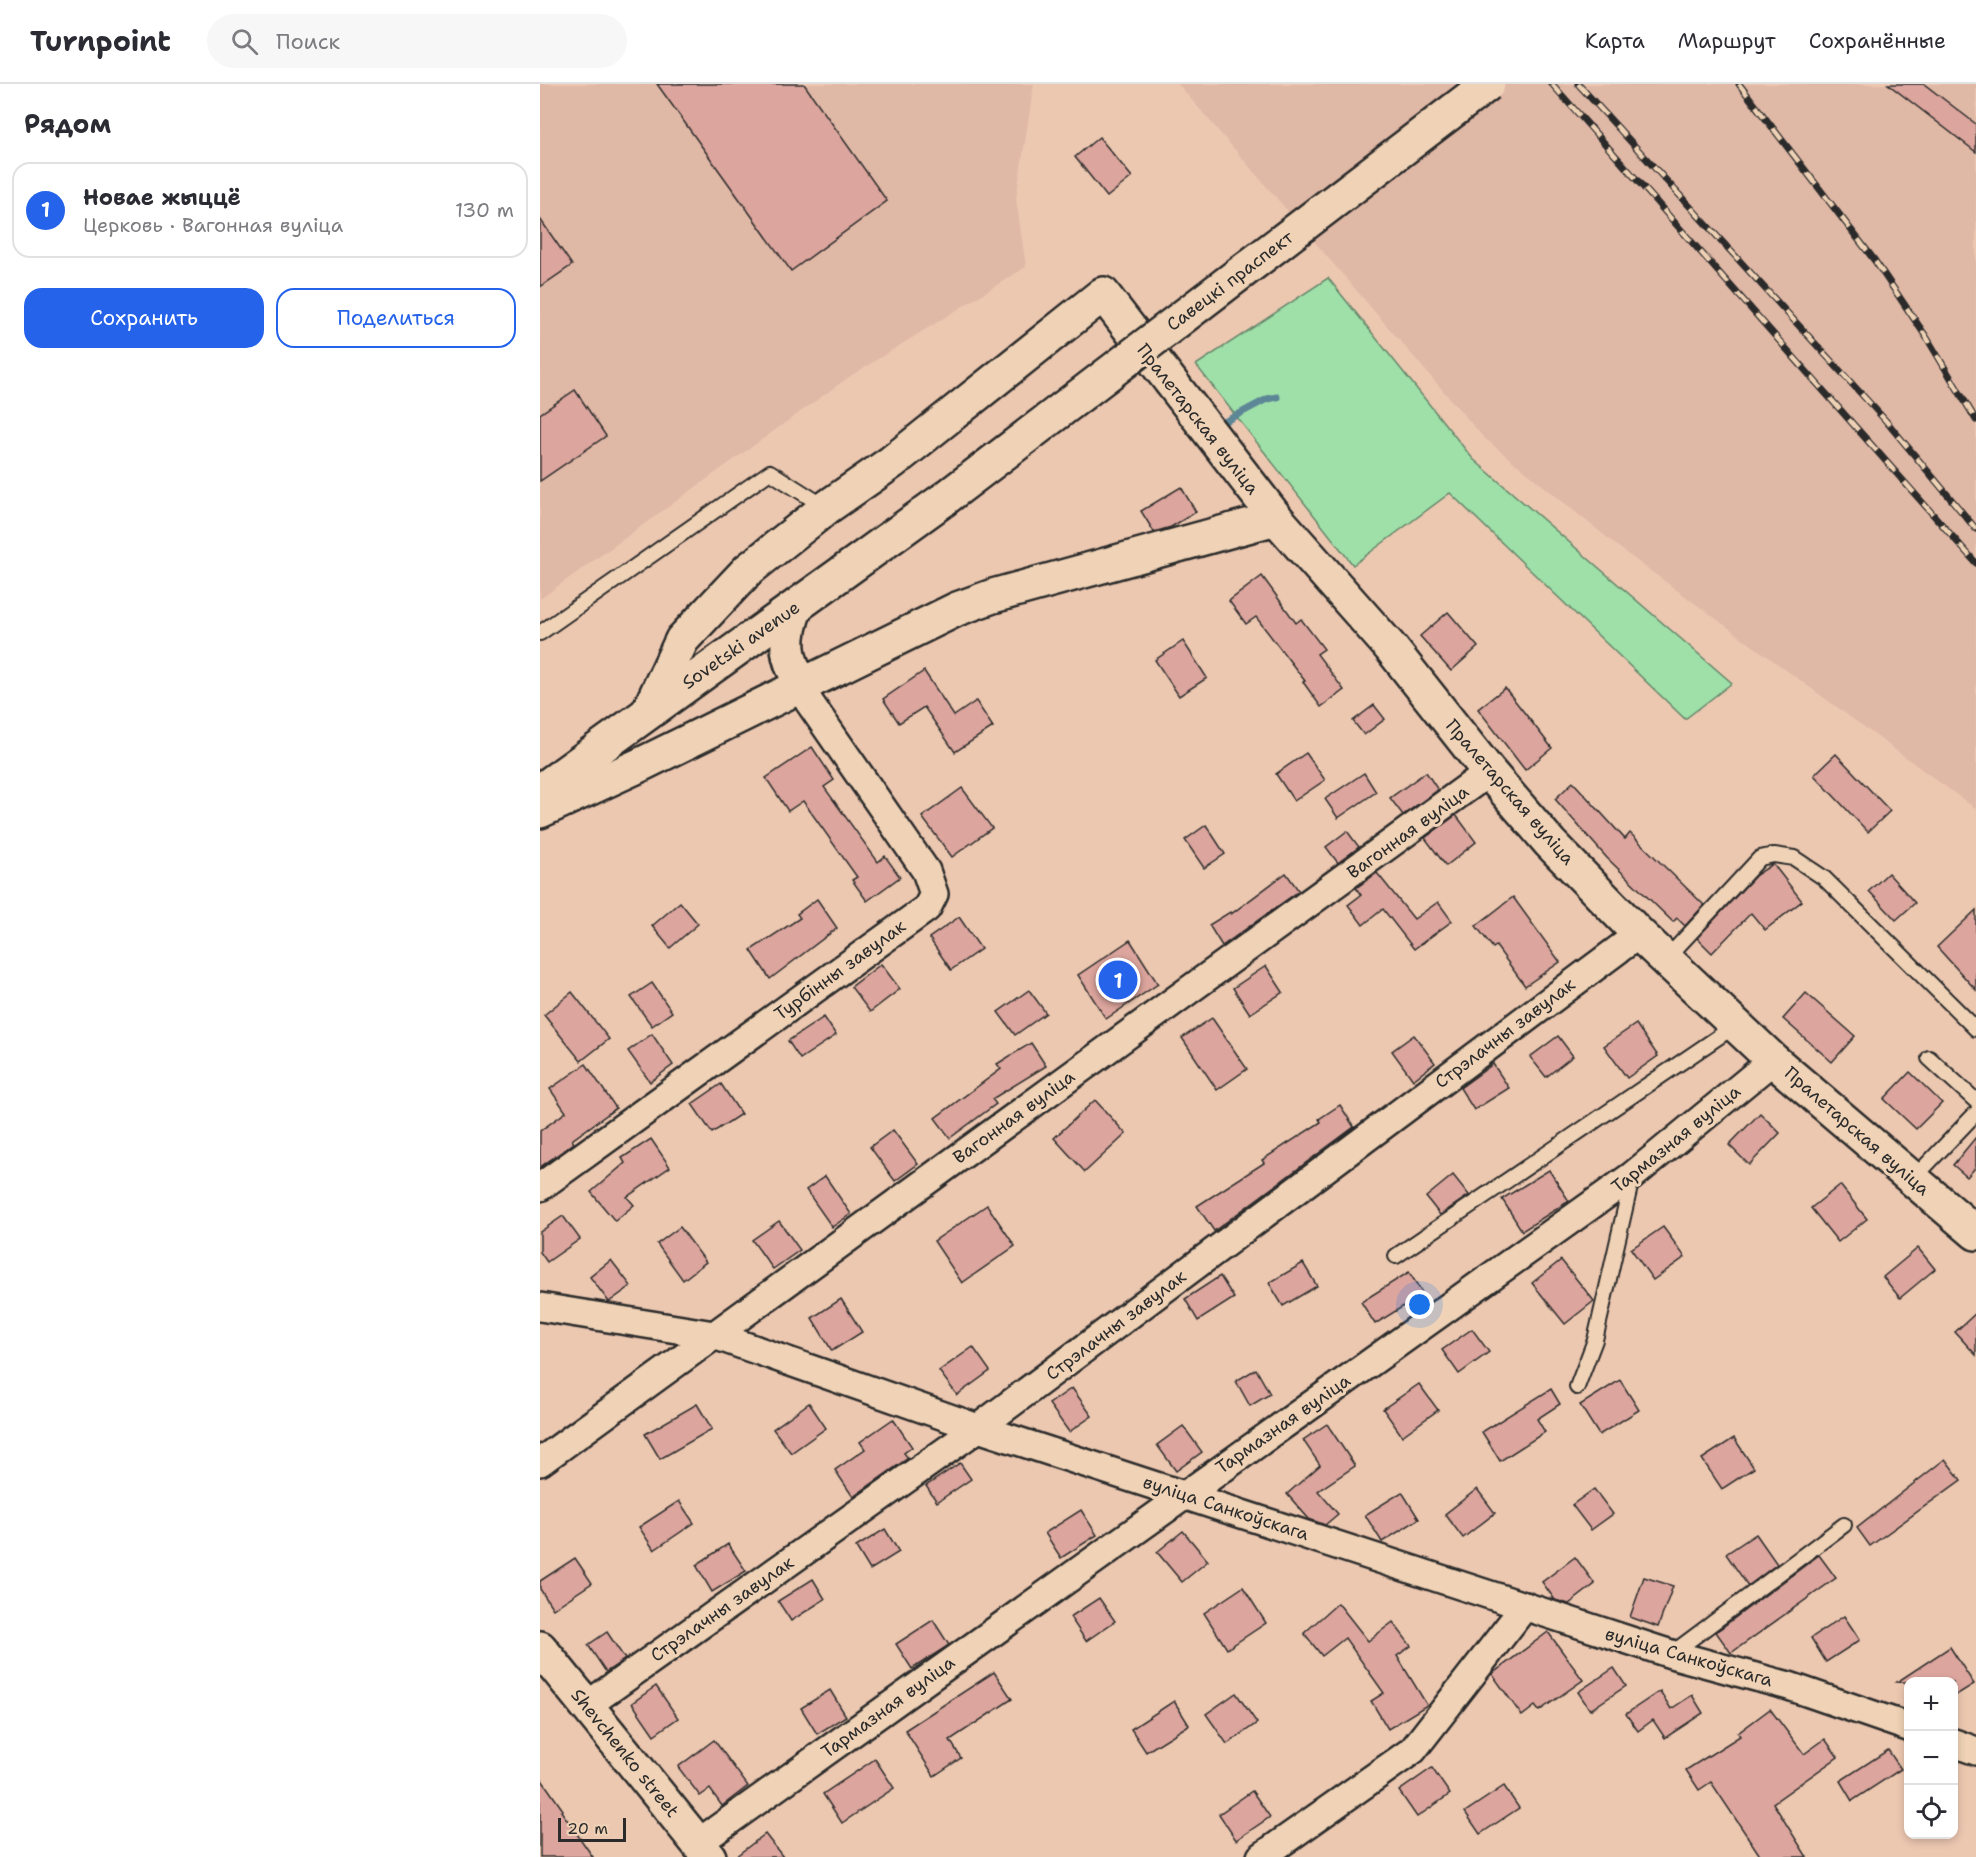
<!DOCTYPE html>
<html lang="ru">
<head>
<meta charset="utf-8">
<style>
	body { margin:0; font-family:"Shantell Sans",sans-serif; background:#f7f7f7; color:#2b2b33 }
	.controls { position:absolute; right:18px; bottom:18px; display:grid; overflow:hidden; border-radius:12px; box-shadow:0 3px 9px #0003 }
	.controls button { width:54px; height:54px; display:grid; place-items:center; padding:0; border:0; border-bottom:2px solid #e1e1e2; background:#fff; color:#2b2b33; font:30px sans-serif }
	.scale { position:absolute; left:18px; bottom:15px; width:68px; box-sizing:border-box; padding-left:6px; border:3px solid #2b2b2b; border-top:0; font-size:16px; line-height:21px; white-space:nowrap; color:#2b2b2b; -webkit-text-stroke:4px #f0d3b6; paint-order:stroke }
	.you { position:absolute; left:880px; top:1221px; width:21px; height:21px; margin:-15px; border:4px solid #fff; border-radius:50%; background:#1a73e8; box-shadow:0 0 0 9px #1a73e833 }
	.badge { display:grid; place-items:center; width:39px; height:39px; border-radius:50%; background:#2563eb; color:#fff; font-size:20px; font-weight:700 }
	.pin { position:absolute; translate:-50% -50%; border:3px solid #fff; box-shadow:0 2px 6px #0006 }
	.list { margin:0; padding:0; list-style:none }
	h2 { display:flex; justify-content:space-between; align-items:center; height:78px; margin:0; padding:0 24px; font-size:26px }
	h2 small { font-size:20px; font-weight:400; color:#7c7c81 }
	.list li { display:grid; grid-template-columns:39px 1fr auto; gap:18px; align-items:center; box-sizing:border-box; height:96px; margin:0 12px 12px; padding:0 12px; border:2px solid #e1e1e2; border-radius:18px }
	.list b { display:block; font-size:22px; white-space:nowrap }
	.list p { margin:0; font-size:20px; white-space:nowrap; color:#7c7c81 }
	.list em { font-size:20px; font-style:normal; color:#7c7c81 }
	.actions { display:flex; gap:12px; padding:18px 24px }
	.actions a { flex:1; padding:14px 0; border:2px solid #2563eb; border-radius:18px; text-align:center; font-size:21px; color:#2563eb }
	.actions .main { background:#2563eb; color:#fff }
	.icon { flex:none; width:33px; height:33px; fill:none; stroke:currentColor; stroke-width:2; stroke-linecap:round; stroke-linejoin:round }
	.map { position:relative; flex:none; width:1436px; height:1773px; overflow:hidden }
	header { display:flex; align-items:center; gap:36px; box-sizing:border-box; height:84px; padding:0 30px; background:#fff; border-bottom:2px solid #e1e1e2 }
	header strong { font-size:28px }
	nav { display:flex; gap:33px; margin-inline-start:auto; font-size:21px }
	.search { width:420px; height:54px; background:#f7f7f7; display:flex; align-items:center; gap:15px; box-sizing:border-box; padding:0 21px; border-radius:33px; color:#7c7c81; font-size:22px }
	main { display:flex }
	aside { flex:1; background:#fff }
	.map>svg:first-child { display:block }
</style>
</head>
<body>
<header>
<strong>Turnpoint</strong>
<div class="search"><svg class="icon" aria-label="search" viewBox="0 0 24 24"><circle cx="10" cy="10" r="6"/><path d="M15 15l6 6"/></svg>Поиск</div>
<nav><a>Карта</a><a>Маршрут</a><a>Сохранённые</a></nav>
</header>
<main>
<aside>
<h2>Рядом<small></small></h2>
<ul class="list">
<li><span class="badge">1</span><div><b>Новае жыццё</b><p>Церковь · Вагонная вуліца</p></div><em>130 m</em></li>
</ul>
<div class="actions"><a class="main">Сохранить</a><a>Поделиться</a></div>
</aside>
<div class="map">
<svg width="1436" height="1773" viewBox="0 0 1436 1773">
	<rect width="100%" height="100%" fill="#edc8b1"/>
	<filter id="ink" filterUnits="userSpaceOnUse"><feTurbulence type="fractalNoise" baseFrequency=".0167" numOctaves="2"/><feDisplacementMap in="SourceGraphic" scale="12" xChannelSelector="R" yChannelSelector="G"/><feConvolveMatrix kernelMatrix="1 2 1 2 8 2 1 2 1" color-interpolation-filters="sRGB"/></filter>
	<g filter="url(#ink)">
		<!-- built -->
		<g fill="#e0b8a6">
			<path d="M0,0H494L476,115L486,183L309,293L0,515Z"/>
			<path d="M638,0H1436V725L1086,469L943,353Z"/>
		</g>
		<!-- green -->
		<path fill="#9fe0a9" stroke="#65866a" stroke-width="1.5" d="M788,194L933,375L1192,599L1145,635L910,409L813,481L656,281Z"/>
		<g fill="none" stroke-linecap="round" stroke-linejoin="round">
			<!-- stream -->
			<path stroke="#5d8696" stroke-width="7" d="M684,338L727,315L737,313"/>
		</g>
		<!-- building -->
		<g fill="#dca59d" stroke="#2b2b2b" stroke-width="1.5">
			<path d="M117,0H264L347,117L251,187Z"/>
			<path d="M1348,0H1384L1436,40V68Z"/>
			<path d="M559,53L592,93L567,113L535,73Z"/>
			<path d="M0,135L32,181L0,203Z"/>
			<path d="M35,306L66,352L0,397V330Z"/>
			<path d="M641,403L656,428L631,443L614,448L601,427Z"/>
			<path d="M722,492L756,539L761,535L784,565L777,570L804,606L781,623L763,598L765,597L716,533L706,540L689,517Z"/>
			<path d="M908,528L938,563L911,587L880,552Z"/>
			<path d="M643,557L667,594L639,612L615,576Z"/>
			<path d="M384,587L414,632L436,617L453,643L415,668L384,623L359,639L343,615Z"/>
			<path d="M965,604L1012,664L985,686L938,625Z"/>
			<path d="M834,621L845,635L824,651L813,637Z"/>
			<path d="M272,663L294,696L284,703L338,778L345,772L360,793L327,817L312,796L317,793L263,717L248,727L226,694Z"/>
			<path d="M766,669L785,696L754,717L736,690Z"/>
			<path d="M1296,670L1350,727L1328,748L1274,691Z"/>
			<path d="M886,688L898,706L863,731L850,714Z"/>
			<path d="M824,689L836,708L798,734L785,715Z"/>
			<path d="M1033,698L1085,755L1090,749L1164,821L1145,842L1137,834L1133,838L1067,774L1015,715Z"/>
			<path d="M422,704L452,744L412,773L382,733Z"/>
			<path d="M916,731L936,758L906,782L885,754Z"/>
			<path d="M666,741L685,770L664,784L645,756Z"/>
			<path d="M807,747L819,763L798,779L786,763Z"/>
			<path d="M1233,780L1262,817L1225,846L1211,829L1172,869L1157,854L1216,791Z"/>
			<path d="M746,789L759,807L682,862L669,841L690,828L691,830Z"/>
			<path d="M837,789L874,835L898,818L912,837L874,865L843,825L823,841L808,821L821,811L816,804Z"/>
			<path d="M1348,789L1375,819L1356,836L1329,807Z"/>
			<path d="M973,813L1020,878L985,902L956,862L953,864L936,842Z"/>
			<path d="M277,815L297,844L230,895L211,866L260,834L257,830Z"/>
			<path d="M140,818L158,840L130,864L112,842Z"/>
			<path d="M1436,826V906L1397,863Z"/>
			<path d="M419,833L441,865L411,886L389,854Z"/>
			<path d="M590,856L618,900L566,935L538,891Z"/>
			<path d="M341,880L360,905L330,928L311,903Z"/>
			<path d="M726,882L743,908L710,930L693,904Z"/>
			<path d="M112,899L132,928L112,942L91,913Z"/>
			<path d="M489,906L506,929L475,951L458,928Z"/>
			<path d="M32,908L69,955L41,977L4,931Z"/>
			<path d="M1266,909L1315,952L1292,978L1243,935Z"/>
			<path d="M284,933L296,951L260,975L248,957Z"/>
			<path d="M672,934L707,985L677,1006L642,954Z"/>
			<path d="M1096,940L1118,972L1087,994L1064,962Z"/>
			<path d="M112,950L133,981L110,998L88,967Z"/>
			<path d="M874,951L895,979L873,996L852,967Z"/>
			<path d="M1018,952L1033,972L1006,993L990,973Z"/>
			<path d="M491,959L506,982L452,1015L456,1020L410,1054L395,1034L461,985L457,980Z"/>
			<path d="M46,980L76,1024L32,1056L34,1059L0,1083V1047L26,1028L10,1005Z"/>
			<path d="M953,980L969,1004L934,1026L920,1004Z"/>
			<path d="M1370,988L1402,1019L1376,1045L1344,1015Z"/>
			<path d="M181,1000L201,1030L172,1049L152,1020Z"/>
			<path d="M555,1016L586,1050L545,1088L514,1054Z"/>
			<path d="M800,1021L814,1043L674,1147L657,1122L724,1079L722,1076L781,1038L779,1035Z"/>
			<path d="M1220,1029L1240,1049L1209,1081L1189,1061Z"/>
			<path d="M353,1046L378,1080L355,1097L330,1063Z"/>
			<path d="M1436,1053V1083L1427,1093L1413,1081Z"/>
			<path d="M111,1055L130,1083L87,1113L94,1121L75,1137L51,1108L85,1079L82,1074Z"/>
			<path d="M1009,1086L1029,1117L982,1147L962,1115Z"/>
			<path d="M913,1091L929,1111L900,1131L886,1113Z"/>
			<path d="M285,1092L311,1130L292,1143L266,1106Z"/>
			<path d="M1300,1101L1327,1135L1298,1158L1271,1124Z"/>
			<path d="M447,1121L475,1162L422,1199L394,1157Z"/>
			<path d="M23,1132L40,1155L7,1178L0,1168V1148Z"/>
			<path d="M239,1137L260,1166L233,1185L212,1156Z"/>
			<path d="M140,1143L166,1178L143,1196L117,1160Z"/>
			<path d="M1123,1143L1145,1173L1113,1196L1091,1165Z"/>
			<path d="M1378,1164L1395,1185L1360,1214L1343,1193Z"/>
			<path d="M71,1176L91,1202L69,1218L50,1193Z"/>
			<path d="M1021,1176L1054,1217L1025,1240L992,1199Z"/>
			<path d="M763,1179L777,1202L743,1222L729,1199Z"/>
			<path d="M869,1188L883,1210L835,1240L821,1218Z"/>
			<path d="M680,1192L694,1214L658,1237L645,1215Z"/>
			<path d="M301,1215L322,1248L292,1267L272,1234Z"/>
			<path d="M1436,1229V1271L1415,1248Z"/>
			<path d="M932,1245L949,1268L919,1290L902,1266Z"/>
			<path d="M433,1263L450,1287L417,1311L399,1287Z"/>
			<path d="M716,1285L730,1310L710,1322L696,1297Z"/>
			<path d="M1080,1296L1099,1326L1059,1351L1040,1321Z"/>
			<path d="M879,1300L898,1326L862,1352L843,1325Z"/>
			<path d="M532,1304L552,1332L529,1348L509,1320Z"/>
			<path d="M1011,1305L1020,1320L997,1335L1005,1348L960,1377L942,1348Z"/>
			<path d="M269,1319L286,1344L251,1369L233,1345Z"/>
			<path d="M157,1320L172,1345L120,1375L105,1350Z"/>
			<path d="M353,1335L372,1363L364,1369L368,1374L313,1413L295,1386L325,1365L320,1358Z"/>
			<path d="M787,1340L815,1382L778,1407L798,1430L785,1441L769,1435L747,1410L780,1381L763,1356Z"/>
			<path d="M643,1342L662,1368L636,1387L617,1361Z"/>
			<path d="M1194,1354L1214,1384L1182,1405L1162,1375Z"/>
			<path d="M1405,1375L1421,1396L1330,1462L1317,1444Z"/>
			<path d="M420,1379L431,1395L397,1418L386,1402Z"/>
			<path d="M937,1405L955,1429L923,1454L905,1430Z"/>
			<path d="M1054,1405L1073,1430L1051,1446L1032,1421Z"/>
			<path d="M862,1408L879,1435L842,1458L825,1431Z"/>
			<path d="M139,1417L154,1439L114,1466L99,1443Z"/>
			<path d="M541,1426L557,1451L521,1474L505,1449Z"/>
			<path d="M345,1445L359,1468L330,1486L316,1463Z"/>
			<path d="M643,1447L668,1477L642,1498L617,1468Z"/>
			<path d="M1216,1450L1237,1480L1208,1502L1186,1470Z"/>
			<path d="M188,1460L206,1487L172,1508L156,1481Z"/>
			<path d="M1279,1471L1296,1494L1191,1569L1176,1548Z"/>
			<path d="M1035,1473L1055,1500L1029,1520L1015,1516L1002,1498Z"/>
			<path d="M35,1474L52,1499L13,1525L0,1505V1497Z"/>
			<path d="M1104,1493L1133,1502L1118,1543L1090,1533Z"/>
			<path d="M273,1495L285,1515L251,1537L238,1517Z"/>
			<path d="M703,1503L726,1539L687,1565L664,1529Z"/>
			<path d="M559,1514L575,1537L546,1557L530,1533Z"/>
			<path d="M798,1519L828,1557L853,1538L871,1562L857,1572L887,1621L848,1645L831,1617L844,1609L805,1554L782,1572L764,1549Z"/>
			<path d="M1304,1532L1320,1556L1286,1578L1271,1554Z"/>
			<path d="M393,1536L409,1561L372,1585L356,1560Z"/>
			<path d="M67,1548L85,1575L66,1588L48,1561Z"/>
			<path d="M1008,1548L1043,1596L999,1627L995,1622L982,1632L952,1590Z"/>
			<path d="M1410,1563L1434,1600L1413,1613V1598H1357Z"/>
			<path d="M1074,1584L1086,1602L1050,1626L1038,1608Z"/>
			<path d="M454,1588L472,1615L410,1656L421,1674L394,1692L365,1646Z"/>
			<path d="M116,1602L138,1634L114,1651L92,1619Z"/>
			<path d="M290,1606L306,1632L277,1650L261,1624Z"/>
			<path d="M1120,1607L1131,1625L1152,1611L1163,1629L1125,1654L1113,1636L1098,1647L1086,1630Z"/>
			<path d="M696,1609L717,1639L687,1660L666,1630Z"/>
			<path d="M634,1617L649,1641L606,1668L591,1645Z"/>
			<path d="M1230,1625L1264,1670L1285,1655L1298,1673L1233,1719L1267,1773H1221L1171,1698L1159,1706L1146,1686L1200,1652L1198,1649Z"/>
			<path d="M174,1656L208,1702L182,1722L170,1705L160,1712L138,1683Z"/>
			<path d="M1348,1666L1361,1685L1312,1717L1300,1697Z"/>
			<path d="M335,1675L354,1704L302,1739L283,1710Z"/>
			<path d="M892,1684L910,1710L877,1733L859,1707Z"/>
			<path d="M0,1693L23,1726L21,1727L53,1773H0Z"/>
			<path d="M964,1702L979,1724L940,1750L925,1728Z"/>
			<path d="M712,1707L730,1733L696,1756L679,1730Z"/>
			<path d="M225,1750L243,1773H195Z"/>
		</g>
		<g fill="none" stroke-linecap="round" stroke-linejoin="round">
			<defs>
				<g id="lane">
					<path d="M0,549L230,388L285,423"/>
					<path d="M1126,875L1220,774L1234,771L1254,774L1284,794L1436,945"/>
					<path d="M1389,974L1436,1017"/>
					<path d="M1373,1095L1436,1029"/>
					<path d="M856,1172L1196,941"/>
					<path d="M1037,1303L1055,1256L1092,1094"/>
					<path d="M1131,1570L1304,1441"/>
				</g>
				<g id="street">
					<path d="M0,1103L387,824L394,810L386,787L269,618L263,601"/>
					<path d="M0,1223L174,1251L438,1344L1131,1570L1249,1602L1368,1643"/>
					<path d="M0,1378L949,688"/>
					<path d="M46,1622L438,1344L1099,850"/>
					<path d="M1414,1659L1436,1667"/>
					<path d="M158,1759L1092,1092L1233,976"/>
					<path d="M721,1773L873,1666L985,1522"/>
				</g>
				<g id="secondary">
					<path d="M256,523C244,552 244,575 263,601"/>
					<path d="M109,626L142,556L208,486L286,424L352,378L563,210L736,434L851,564L949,688L1010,759L1099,850L1233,976L1436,1149"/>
					<path d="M0,707L403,416"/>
					<path d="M0,727L100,681L417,525L453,512L736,434"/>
					<path d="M0,1564L169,1773"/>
				</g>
			</defs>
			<!-- lane casing -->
			<use href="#lane" stroke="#2b2b2b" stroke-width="18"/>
			<!-- street casing -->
			<use href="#street" stroke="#2b2b2b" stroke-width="32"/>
			<!-- secondary casing -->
			<use href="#secondary" stroke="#2b2b2b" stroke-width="38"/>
			<!-- lane -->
			<use href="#lane" stroke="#f0d3b6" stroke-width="14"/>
			<!-- street -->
			<use href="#street" stroke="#f0d3b6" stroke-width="27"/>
			<!-- secondary -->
			<use href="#secondary" stroke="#f0d3b6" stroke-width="33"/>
			<defs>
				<g id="rail">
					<path d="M1012,0L1436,479"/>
					<path d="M1038,0L1346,337L1436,445"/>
					<path d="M1199,0L1335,177L1387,254L1436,336"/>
				</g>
			</defs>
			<!-- rail casing -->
			<use href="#rail" stroke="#2b2b2b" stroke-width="7"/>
			<!-- rail -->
			<use href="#rail" stroke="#f0d3b6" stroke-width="4.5" stroke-dasharray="14" stroke-linecap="butt"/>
			<defs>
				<path id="secondary-bridge" d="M403,416L948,0"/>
			</defs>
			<!-- secondary-bridge casing -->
			<use href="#secondary-bridge" stroke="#2b2b2b" stroke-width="38" stroke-linecap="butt"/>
			<!-- secondary-bridge -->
			<use href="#secondary-bridge" stroke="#f0d3b6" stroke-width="33"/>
		</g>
	</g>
	<g text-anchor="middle" stroke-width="6" stroke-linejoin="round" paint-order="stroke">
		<!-- street labels -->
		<g font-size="18" fill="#2b2b2b" stroke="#f0d3b6">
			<text transform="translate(690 197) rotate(-37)" y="6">Савецкі праспект</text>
			<text transform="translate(658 335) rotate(52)" y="6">Пралетарская вуліца</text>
			<text transform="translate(201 561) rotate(-35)" y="6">Sovetski avenue</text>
			<text transform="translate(970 708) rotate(49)" y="6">Пралетарская вуліца</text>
			<text transform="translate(868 748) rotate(-36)" y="6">Вагонная вуліца</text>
			<text transform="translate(300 886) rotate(-36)" y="6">Турбінны завулак</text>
			<text transform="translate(965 949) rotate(-37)" y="6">Стрэлачны завулак</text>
			<text transform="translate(474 1033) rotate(-36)" y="6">Вагонная вуліца</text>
			<text transform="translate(1317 1047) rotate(41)" y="6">Пралетарская вуліца</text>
			<text transform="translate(1136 1055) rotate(-39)" y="6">Тармазная вуліца</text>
			<text transform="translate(576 1241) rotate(-37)" y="6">Стрэлачны завулак</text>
			<text transform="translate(743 1340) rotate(-35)" y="6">Тармазная вуліца</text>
			<text transform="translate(686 1424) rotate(18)" y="6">вуліца Санкоўскага</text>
			<text transform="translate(182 1525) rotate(-35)" y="6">Стрэлачны завулак</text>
			<text transform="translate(1149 1573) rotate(16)" y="6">вуліца Санкоўскага</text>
			<text transform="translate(348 1623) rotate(-36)" y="6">Тармазная вуліца</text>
			<text transform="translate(85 1669) rotate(51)" y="6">Shevchenko street</text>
		</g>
	</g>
</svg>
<div class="controls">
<button>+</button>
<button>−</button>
<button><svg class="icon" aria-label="locate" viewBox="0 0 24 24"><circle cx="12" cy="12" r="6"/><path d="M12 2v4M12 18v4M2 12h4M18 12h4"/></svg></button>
</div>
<div class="scale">20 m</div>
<div class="you"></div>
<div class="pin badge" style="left:578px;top:896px">1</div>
</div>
</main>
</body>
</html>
